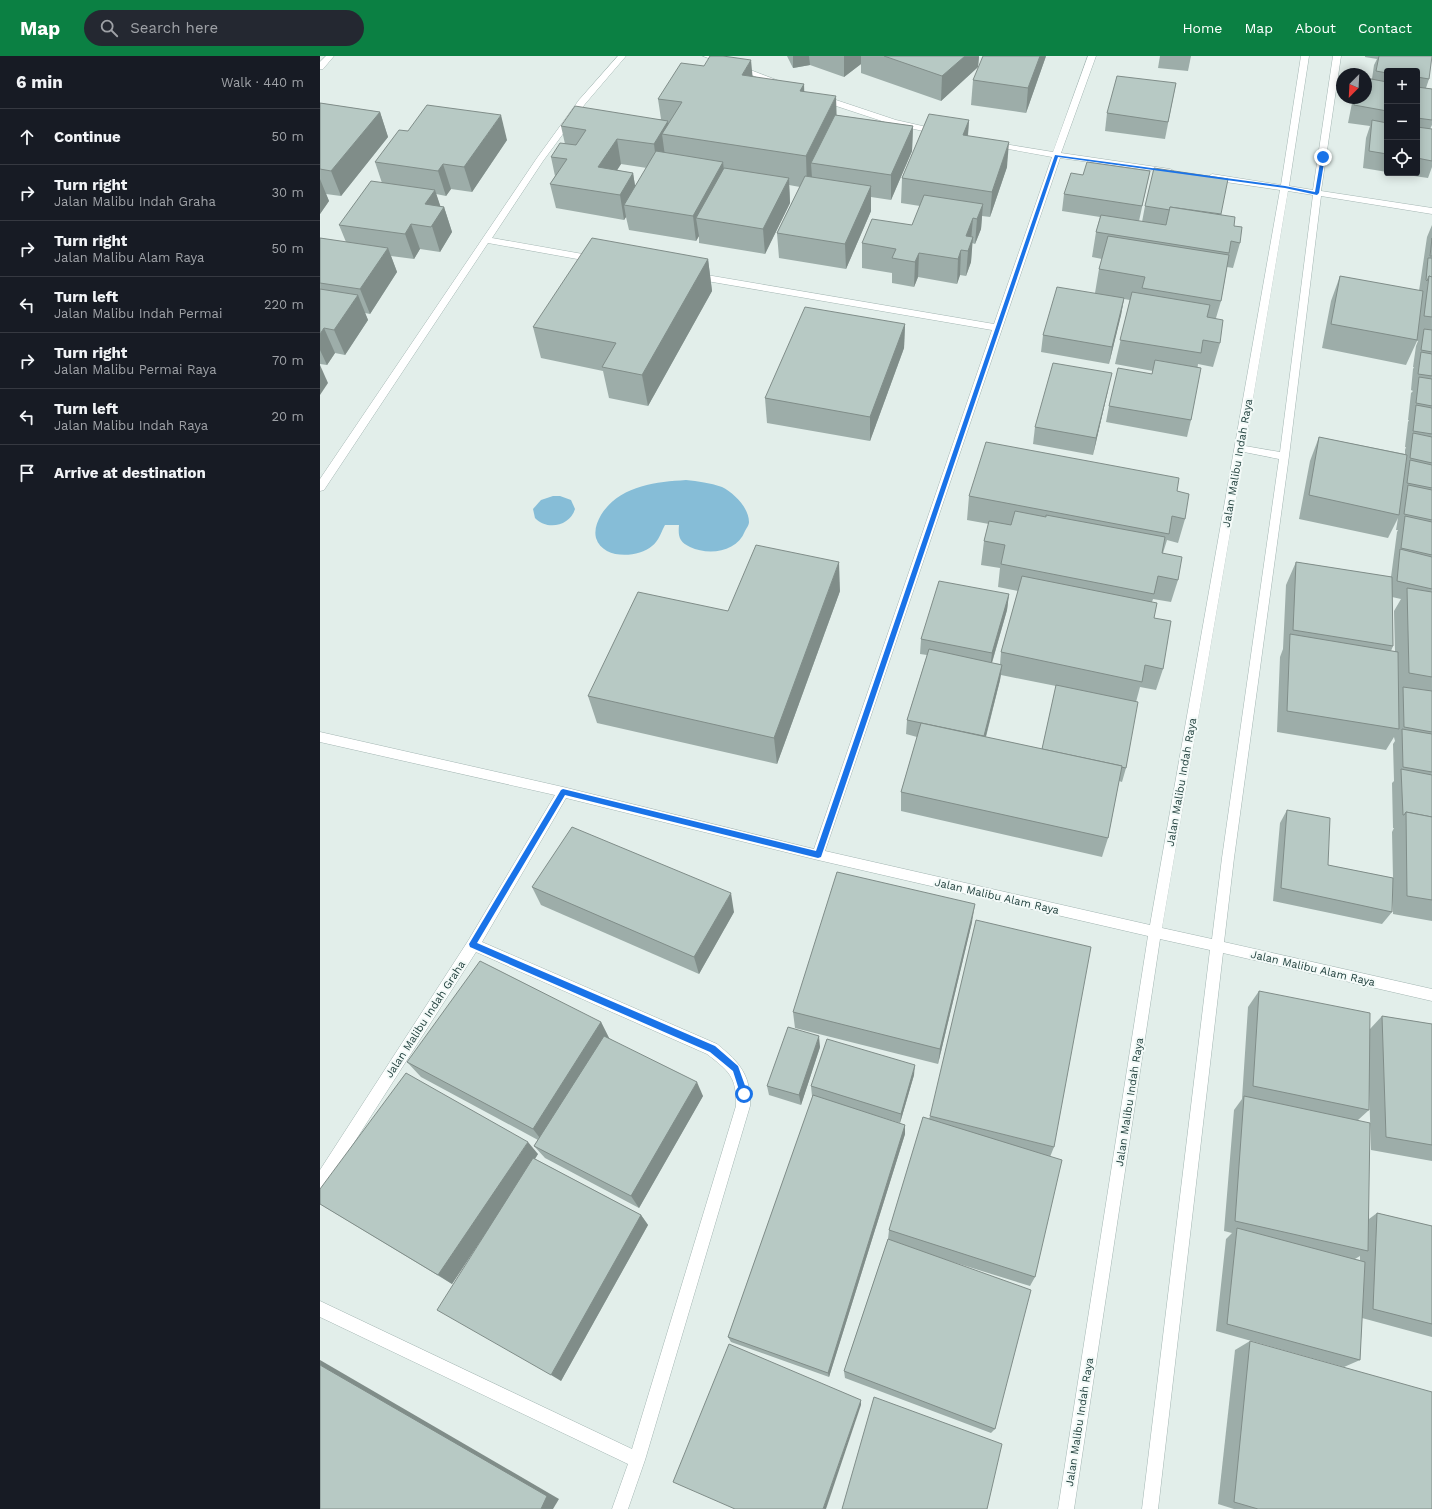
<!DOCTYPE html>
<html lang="en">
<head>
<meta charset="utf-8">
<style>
	body { margin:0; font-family:"Work Sans",sans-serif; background:#242831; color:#f1f3f6 }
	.controls { position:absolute; right:12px; top:12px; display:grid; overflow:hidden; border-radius:4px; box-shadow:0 2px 10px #0003 }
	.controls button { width:36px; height:36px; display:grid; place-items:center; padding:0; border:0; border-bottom:1px solid #363941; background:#171b24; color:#f1f3f6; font:20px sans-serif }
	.compass { position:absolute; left:1016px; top:12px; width:36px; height:36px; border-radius:50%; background:#171b24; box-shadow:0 2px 10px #0003; rotate:204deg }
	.stop { position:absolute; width:12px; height:12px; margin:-9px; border:3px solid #1a73e8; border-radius:50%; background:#fff }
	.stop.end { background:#1a73e8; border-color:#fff; box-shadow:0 1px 4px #0008 }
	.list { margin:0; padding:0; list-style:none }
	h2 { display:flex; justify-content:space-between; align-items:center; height:52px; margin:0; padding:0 16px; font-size:17px }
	h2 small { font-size:13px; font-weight:400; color:#9ea1a6 }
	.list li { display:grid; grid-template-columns:26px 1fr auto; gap:12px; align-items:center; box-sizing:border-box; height:56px; padding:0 16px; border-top:1px solid #363941 }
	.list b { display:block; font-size:15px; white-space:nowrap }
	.list p { margin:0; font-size:13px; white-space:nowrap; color:#9ea1a6 }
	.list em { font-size:13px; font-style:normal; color:#9ea1a6 }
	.icon { flex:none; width:22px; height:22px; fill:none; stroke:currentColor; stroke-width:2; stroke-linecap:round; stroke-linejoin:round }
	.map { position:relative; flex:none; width:1112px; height:1453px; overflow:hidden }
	header { display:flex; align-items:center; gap:24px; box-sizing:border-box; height:56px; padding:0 20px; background:#0b8043; color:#fff }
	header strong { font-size:19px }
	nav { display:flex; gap:22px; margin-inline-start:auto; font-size:14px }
	.search { width:280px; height:36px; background:#242831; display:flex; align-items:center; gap:10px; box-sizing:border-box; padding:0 14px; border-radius:22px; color:#9ea1a6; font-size:15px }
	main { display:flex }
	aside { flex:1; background:#171b24 }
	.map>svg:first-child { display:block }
</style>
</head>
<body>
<header>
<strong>Map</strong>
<div class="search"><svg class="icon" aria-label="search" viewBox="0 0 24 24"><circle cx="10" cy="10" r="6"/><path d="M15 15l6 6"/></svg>Search here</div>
<nav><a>Home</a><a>Map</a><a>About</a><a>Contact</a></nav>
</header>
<main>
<aside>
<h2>6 min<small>Walk · 440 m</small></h2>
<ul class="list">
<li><svg class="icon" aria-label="ahead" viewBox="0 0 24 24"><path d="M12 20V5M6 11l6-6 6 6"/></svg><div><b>Continue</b></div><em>50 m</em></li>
<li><svg class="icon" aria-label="right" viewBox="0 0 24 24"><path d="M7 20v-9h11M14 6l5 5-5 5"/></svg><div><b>Turn right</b><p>Jalan Malibu Indah Graha</p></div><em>30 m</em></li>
<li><svg class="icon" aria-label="right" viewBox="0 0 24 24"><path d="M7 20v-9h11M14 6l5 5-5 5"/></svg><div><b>Turn right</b><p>Jalan Malibu Alam Raya</p></div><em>50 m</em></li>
<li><svg class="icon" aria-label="left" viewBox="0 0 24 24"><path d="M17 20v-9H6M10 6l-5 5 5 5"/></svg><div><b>Turn left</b><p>Jalan Malibu Indah Permai</p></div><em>220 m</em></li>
<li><svg class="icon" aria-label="right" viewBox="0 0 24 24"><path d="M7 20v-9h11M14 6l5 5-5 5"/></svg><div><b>Turn right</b><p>Jalan Malibu Permai Raya</p></div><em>70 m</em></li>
<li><svg class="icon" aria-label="left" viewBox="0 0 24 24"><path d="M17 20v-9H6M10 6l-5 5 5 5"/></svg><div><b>Turn left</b><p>Jalan Malibu Indah Raya</p></div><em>20 m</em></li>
<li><svg class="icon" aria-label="arrive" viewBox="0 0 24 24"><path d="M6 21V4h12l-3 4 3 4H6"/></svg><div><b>Arrive at destination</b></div></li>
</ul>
</aside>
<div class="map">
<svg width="1112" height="1453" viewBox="0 0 1112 1453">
	<rect width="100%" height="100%" fill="#e2eeea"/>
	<!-- water -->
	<g fill="#86bdd7">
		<path d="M366,424C378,425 390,427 402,431C414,437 429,452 429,466C429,469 426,473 425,475C417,496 389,500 370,491C359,486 358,480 359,469H345C341,476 339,485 332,490C318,502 283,504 276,482C274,474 277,466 281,459C299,430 335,426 366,424Z"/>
		<path d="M233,440H240L251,444L255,453C250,470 227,475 215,462L213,453L221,444Z"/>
	</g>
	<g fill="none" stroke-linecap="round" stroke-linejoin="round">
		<defs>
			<g id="minor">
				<path d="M6,0H14L3,13H0V6Z"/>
				<path d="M298,0H306L265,48L223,105L172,182L274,200L277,201L278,203L277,205L274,206L168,187L4,434L0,435V423L217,102L259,44Z"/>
				<path d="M383,0H394L467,28L463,30H460Z"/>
				<path d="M768,0H776L741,97L850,113L854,115L850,117L740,102L505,795L830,869L960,134L892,124L888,121L892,118L961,129L981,0H989L969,130L993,134L1013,0H1021L1001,135L1112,152V158L1001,140L969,400L914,802L904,886L1112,933V945L903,897L838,1453H822L890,894L840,883L754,1453H738L828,880L498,804L246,742L162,886L397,988C420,1007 431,1019 430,1050L325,1404L308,1453H292L308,1408L0,1261V1245L312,1393L416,1050C417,1021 409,1015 387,998L156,896L5,1132L0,1134V1114L148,885L235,739L0,686V676L243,731L494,793L672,274L375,223L371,220L375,217L674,268L732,101L672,90L668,88L672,86L733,96ZM968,135L993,139L960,396L925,390ZM924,396L959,403L902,802L892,883L842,872Z"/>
				<path d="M498,40H504L576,64L620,74L621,76L617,78L571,68L498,44Z"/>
			</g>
		</defs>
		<!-- minor casing -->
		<use href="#minor" stroke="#a4b6b3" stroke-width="1"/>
		<!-- minor -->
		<use href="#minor" fill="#fff" fill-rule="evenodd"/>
	</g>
	<!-- wall -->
	<g fill="#9dada9" fill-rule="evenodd">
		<path d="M467,0H659L658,11L621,45L541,17V8L524,21L490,9L473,12Z"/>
		<path d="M726,0L706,57L651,49L653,24Z"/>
		<path d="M840,0H871L868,15L838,12Z"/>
		<path d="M1045,0H1109V23L1106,32L1112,33V69L1110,73H1112V111L1108,122L1073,117H1097V15H1067V116L1043,112L1046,82L1050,70L1028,67L1033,42H1046L1052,23L1054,9L1057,3L1045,1Z"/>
		<path d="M432,21L484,28V36L516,59L593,70L592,95L571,144L551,141V155L526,213L459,202L457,177L480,131L469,129L470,147L445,198L379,187V180L376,185L309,174L306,161L304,164L236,152L230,128L235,120L231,101L245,88L241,70L341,63L338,43ZM301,108L327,112L315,130L313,117L297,114Z"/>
		<path d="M856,27L845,83L785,75L787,57Z"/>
		<path d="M0,47L60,56L68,81L21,140L6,138L9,145L0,158Z"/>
		<path d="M649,64L648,80L687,111L670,161L662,160L661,173L655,188L652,187L651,206L646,220L640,219L637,228L598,221L594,231L572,227V217L542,212V187L592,169L600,150L581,147L582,122Z"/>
		<path d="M88,75L187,84L152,136L131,133L126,140L116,138L120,150L124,151L132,176L120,196L100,193L94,203L71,200L77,216L50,258L45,257L48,264L25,299L15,297L7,309L0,308V182L26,186L19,169L62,127L55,106Z"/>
		<path d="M830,115L819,165L822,166L825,150L901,158L914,170L920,187L913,212L907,211L901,245L896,262L900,287L893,311L878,308L871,364L867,381L786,366L789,350L832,318L833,315L795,308L810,244L804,243L801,259L789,308L721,296L723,279L775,237L779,213L782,203L772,201L776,176L780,161L742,155L744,138L763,119Z"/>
		<path d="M1112,169V865L1073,858V824L1072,856L1062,868L953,845L960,767L967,754L1008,809L1073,822L1072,776L1074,772H1073L1072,727L1074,725L1073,688L1075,685L1074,681L1066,694L957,676L960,601L963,593L966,529L976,506L1071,521L1077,476L1078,474H1076L1078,462L1068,482L979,463L990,405L999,381L1085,398V394L1086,391H1085L1088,366L1089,364H1088L1091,337L1093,335L1091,334L1093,313L1094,311H1093L1096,290L1098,285H1097L1086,309L1002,292L1011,245L1020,220L1099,235L1107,181ZM1072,541L1081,543L1074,555L1075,595H1071L1073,590Z"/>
		<path d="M388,203L392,235L328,350L289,342L283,315L221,302L213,271Z"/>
		<path d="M585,268L584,292L550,385L447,367L445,342Z"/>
		<path d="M788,334L773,399L713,388L715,371Z"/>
		<path d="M857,435L865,463L858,487L847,484L843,497L858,524L851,546L833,543L832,546L834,562L843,613L836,634L820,631L816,646L806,712L802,726L799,725L788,782L782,801L581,755V736L597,681L586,678L587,664L607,599L600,598L601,583L689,538L687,554L672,607L680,608L681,596L698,535L678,531L680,512L661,509L664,485L669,468L647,464L649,440ZM681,619L736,630L722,693L666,681L680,624Z"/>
		<path d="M520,535L457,708L277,667L268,640L408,555Z"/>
		<path d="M212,831L414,856L379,918L221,849Z"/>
		<path d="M652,866L618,1008L475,972L473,956Z"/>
		<path d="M939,935L1050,973L1062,960L1112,968V1105L1051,1094L1049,1030V1054L1038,1064L1049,1163L1057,1157L1112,1170V1281L1042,1262L1040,1304L1024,1311L896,1275L906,1183L912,1177L904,1175L914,1054L922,1043L928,951ZM1040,1200V1204L1035,1203Z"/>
		<path d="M281,966L289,982L383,1040L319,1152L225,1102L214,1090L218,1084L101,1021L87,1006Z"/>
		<path d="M500,991L481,1049L449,1039L447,1030Z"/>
		<path d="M594,1019L580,1067L548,1057L585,1069V1078L509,1321L411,1286L408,1281L493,1040H492L491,1030Z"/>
		<path d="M610,1060L734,1091L730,1101L715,1221L710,1230L620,1202L675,1373L671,1377L525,1322L524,1315L568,1183L569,1174L609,1063Z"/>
		<path d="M218,1098L215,1103L321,1159L328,1169L241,1325L161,1184L132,1228L0,1148Z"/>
		<path d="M930,1285L1112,1453H914L898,1448L915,1294Z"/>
	</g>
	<!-- shaded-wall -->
	<g fill="#808d89">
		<path d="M473,0H489L490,9L473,12Z"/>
		<path d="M524,0H541V8L524,21Z"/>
		<path d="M645,0H659L658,11L621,45L622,20Z"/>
		<path d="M720,0H726L706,57L708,32Z"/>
		<path d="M431,4L434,36L422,19Z"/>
		<path d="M484,28L485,60L480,35Z"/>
		<path d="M516,40L517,72L491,107L492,122L487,132L486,100Z"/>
		<path d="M60,56L68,81L21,140L11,115Z"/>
		<path d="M181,59L187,84L152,136L144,111Z"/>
		<path d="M649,64L647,89L643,79Z"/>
		<path d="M348,65L350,79L342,78L345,100L337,113L334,88Z"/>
		<path d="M593,70L592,95L571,144V119Z"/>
		<path d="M297,83L301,108L283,136L278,111Z"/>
		<path d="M689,86L687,111L670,161L672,136Z"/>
		<path d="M403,106L406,131L376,162L379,180L376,185L373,160Z"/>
		<path d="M123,108L131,133L126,140L118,115Z"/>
		<path d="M313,117L317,142L304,149L306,161L304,164L300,139Z"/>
		<path d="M469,122L470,147L445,198L443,173Z"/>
		<path d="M0,123L9,145L0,158Z"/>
		<path d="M551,130V155L526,213L525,188Z"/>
		<path d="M115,134L122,155L124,151L132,176L120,196L105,148Z"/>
		<path d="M663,148L661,173L655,188L657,163Z"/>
		<path d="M653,162L651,185L653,181L651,206L646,220L648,195L646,180Z"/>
		<path d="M91,168L100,193L94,203L85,178Z"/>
		<path d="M68,192L77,216L50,258L40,233Z"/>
		<path d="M641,194L640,219L637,228L638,203Z"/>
		<path d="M599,197L598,221L594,231L595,206Z"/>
		<path d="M388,203L392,235L328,350L322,319Z"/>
		<path d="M38,239L48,264L25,299L14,274Z"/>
		<path d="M804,242L801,259L789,308L792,291Z"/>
		<path d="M585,268L584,292L550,385V361Z"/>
		<path d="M4,272L15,297L7,309L0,294V278Z"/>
		<path d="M0,309L8,327L0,339Z"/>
		<path d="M792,317L788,334L773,399L776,382Z"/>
		<path d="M519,506L520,535L457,708L454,682Z"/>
		<path d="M689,538L687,554L670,613L672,597Z"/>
		<path d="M682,609L680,624L662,695L664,681Z"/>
		<path d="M411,837L414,856L379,918L374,901Z"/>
		<path d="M655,848L652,866L618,1008L620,993Z"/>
		<path d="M281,966L289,982L223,1086L213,1073Z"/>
		<path d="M499,980L500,991L481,1049L479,1039Z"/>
		<path d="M595,1009L594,1019L580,1067L581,1058Z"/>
		<path d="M377,1026L383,1040L319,1152L311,1140Z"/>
		<path d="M585,1069V1078L509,1321L508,1317Z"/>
		<path d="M208,1086L218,1098L132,1228L118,1219Z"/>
		<path d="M321,1159L328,1169L241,1325L231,1319Z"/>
		<path d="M0,1304L239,1443L233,1453H221L0,1309Z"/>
		<path d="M541,1344V1349L506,1453H503Z"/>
	</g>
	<!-- building -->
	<g fill="#b7c9c4" stroke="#808d89">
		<path d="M390,0H403L431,4L422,19L484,28L480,35L516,40L486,100L342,78L362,46L338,43L361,7L384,10Z"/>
		<path d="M564,0H645L622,20Z"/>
		<path d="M663,0H720L708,32L653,24Z"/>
		<path d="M1059,0H1112L1109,23L1097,21V15H1067V17L1056,15Z"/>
		<path d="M797,20L856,27L848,66L787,57Z"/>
		<path d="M1046,22L1067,26V55L1034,49L1035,42H1046Z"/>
		<path d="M1097,31L1112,33V64L1097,62Z"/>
		<path d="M0,47L60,56L11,115L0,113Z"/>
		<path d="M107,49L181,59L144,111L123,108L118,115L55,106L79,74L88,75Z"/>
		<path d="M255,50L348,65L334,88L297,83L278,111L313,117L300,139L230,128L247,103L231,101L240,87L256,89L266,74L241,70Z"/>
		<path d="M609,58L649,64L643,79L689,86L672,136L582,122Z"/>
		<path d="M515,59L593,70L571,119L491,107Z"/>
		<path d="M1052,64L1067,67V98L1049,95Z"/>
		<path d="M1097,71L1112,73V105L1097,102Z"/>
		<path d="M336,95L403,106L373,160L304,149Z"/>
		<path d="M767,106L830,115L822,150L744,138L751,117L763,119Z"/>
		<path d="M404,112L469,122L443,173L376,162Z"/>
		<path d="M834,112L908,123L901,158L850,151V154L825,150Z"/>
		<path d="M485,120L551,130L525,188L457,177Z"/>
		<path d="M51,125L115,134L105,148L124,151L111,171L91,168L85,178L19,169Z"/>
		<path d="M604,139L663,148L657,163L653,162L646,180L653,181L648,195L641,194L638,203L599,197L595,206L572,202L576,193L542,187L552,163L592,169Z"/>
		<path d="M850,151L915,161L914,170L922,171L920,187L911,185L909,197L776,176L781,159L846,169Z"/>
		<path d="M788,180L909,199L901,245L822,232L825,221L779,213Z"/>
		<path d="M0,182L68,192L40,233L0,227Z"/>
		<path d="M272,182L388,203L322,319L282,311L296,287L213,271Z"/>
		<path d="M1112,182V200H1110Z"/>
		<path d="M1108,202H1112V221L1109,220L1107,225L1106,224Z"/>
		<path d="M1020,220L1103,235L1097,284L1011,268Z"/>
		<path d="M1109,220L1112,221V261L1104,260Z"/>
		<path d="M737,231L804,242L792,291L723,279Z"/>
		<path d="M0,233L38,239L14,274L4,272L0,278Z"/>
		<path d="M812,236L890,249L887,261L903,264L900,287L883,284L881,297L800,284Z"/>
		<path d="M485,251L585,268L550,361L445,342Z"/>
		<path d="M1104,273L1112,274V296L1101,294Z"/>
		<path d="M1101,296L1112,298V320L1098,318Z"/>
		<path d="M835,304L881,312L871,364L789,350L798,312L832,318Z"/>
		<path d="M733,307L792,317L776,382L715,371Z"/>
		<path d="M1099,321L1112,323V350L1096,347Z"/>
		<path d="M1096,349L1112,352V378L1093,375Z"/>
		<path d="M1093,377L1112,381V407L1090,402Z"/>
		<path d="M999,381L1087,399L1079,459L989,439Z"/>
		<path d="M666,386L859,422L857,435L869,438L865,463L852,460L849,478L649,440Z"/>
		<path d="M1090,404L1112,409V432L1087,427Z"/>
		<path d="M1088,429L1112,434V464L1084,458Z"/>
		<path d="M695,455L726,461V459L845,481L842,497L862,501L858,524L838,520L834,538L681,508L685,489L664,485L669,465L691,469Z"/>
		<path d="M1085,460L1112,466V499L1081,492Z"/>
		<path d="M436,489L519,506L454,682L268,640L318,536L408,555Z"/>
		<path d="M1080,493L1112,501V533L1077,525Z"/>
		<path d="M976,506L1072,521L1073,590L973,574Z"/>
		<path d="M702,520L837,547L834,562L851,565L843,613L825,609L822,626L681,596Z"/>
		<path d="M619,525L689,538L672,597L601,583Z"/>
		<path d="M1087,532L1112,536V621L1089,617Z"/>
		<path d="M970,578L1078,596L1079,673L967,655Z"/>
		<path d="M609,593L682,609L664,680L587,664Z"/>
		<path d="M736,629L818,646L806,712L801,711L802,710L722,693Z"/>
		<path d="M1083,631L1112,635V676L1084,671Z"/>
		<path d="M601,667L802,710L788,782L581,736Z"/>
		<path d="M1082,673L1112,678V716L1083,711Z"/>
		<path d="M1081,713L1112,719V761L1086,756L1084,759H1083Z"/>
		<path d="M967,754L1010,762L1008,809L1073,822L1072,856L961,832Z"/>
		<path d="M1086,756L1112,761V844L1087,840Z"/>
		<path d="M252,771L411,837L374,901L212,831Z"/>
		<path d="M517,816L655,848L620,993L473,956Z"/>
		<path d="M656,864L771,891L734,1091L610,1060Z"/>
		<path d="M160,905L281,966L213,1073L87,1006Z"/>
		<path d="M939,935L1050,957L1049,1054L933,1030Z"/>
		<path d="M1062,960L1112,968V1089L1066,1081Z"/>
		<path d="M468,971L499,980L479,1039L447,1030Z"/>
		<path d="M284,980L377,1026L311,1140L214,1090Z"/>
		<path d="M507,983L595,1009L581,1058L491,1030Z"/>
		<path d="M86,1017L208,1086L118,1219L0,1148V1133Z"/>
		<path d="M493,1039L585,1069L508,1317L408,1281Z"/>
		<path d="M924,1040L1050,1067L1048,1195L915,1165Z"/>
		<path d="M603,1061L742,1104L715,1221L569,1174Z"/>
		<path d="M213,1102L321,1159L231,1319L117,1254Z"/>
		<path d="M1057,1157L1112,1170V1268L1053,1253Z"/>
		<path d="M917,1172L1045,1206L1040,1304L907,1268Z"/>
		<path d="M568,1183L711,1234L675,1373L524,1315Z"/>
		<path d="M930,1285L1112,1336V1453H938L914,1446Z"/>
		<path d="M409,1288L541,1344L503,1453H415L353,1426Z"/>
		<path d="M0,1309L227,1440L221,1453H0Z"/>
		<path d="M554,1341L682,1388L667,1453H522Z"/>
	</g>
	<!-- route -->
	<path fill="#1a73e8" d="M735,99L965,130L995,136L1001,101L1003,99L1005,101L999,137L997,139L965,132L738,101L501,801L498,802L245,739L157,887L395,990L418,1010L428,1038L424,1041L421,1040L413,1015L390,996L150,891L149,888L241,734L243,733L496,795Z"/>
	<g text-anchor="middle" stroke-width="4" stroke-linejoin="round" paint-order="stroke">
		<!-- street labels -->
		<g font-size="11" fill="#21403d" stroke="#f3faf8">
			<text transform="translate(917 407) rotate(-80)" y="4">Jalan Malibu Indah Raya</text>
			<text transform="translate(861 726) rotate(-80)" y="4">Jalan Malibu Indah Raya</text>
			<text transform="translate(677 840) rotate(13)" y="4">Jalan Malibu Alam Raya</text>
			<text transform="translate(993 912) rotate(13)" y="4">Jalan Malibu Alam Raya</text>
			<text transform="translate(105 963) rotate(-57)" y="4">Jalan Malibu Indah Graha</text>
			<text transform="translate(809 1046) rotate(-81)" y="4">Jalan Malibu Indah Raya</text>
			<text transform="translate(759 1366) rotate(-81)" y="4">Jalan Malibu Indah Raya</text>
		</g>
	</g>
</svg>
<div class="controls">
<button>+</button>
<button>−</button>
<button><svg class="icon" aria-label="locate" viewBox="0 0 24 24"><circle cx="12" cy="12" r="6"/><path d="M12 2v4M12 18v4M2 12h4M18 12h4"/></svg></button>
</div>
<svg class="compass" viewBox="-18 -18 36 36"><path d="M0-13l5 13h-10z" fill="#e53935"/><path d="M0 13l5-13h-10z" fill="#9ea1a6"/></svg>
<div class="stop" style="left:424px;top:1038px"></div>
<div class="stop end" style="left:1003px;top:101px"></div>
</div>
</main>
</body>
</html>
